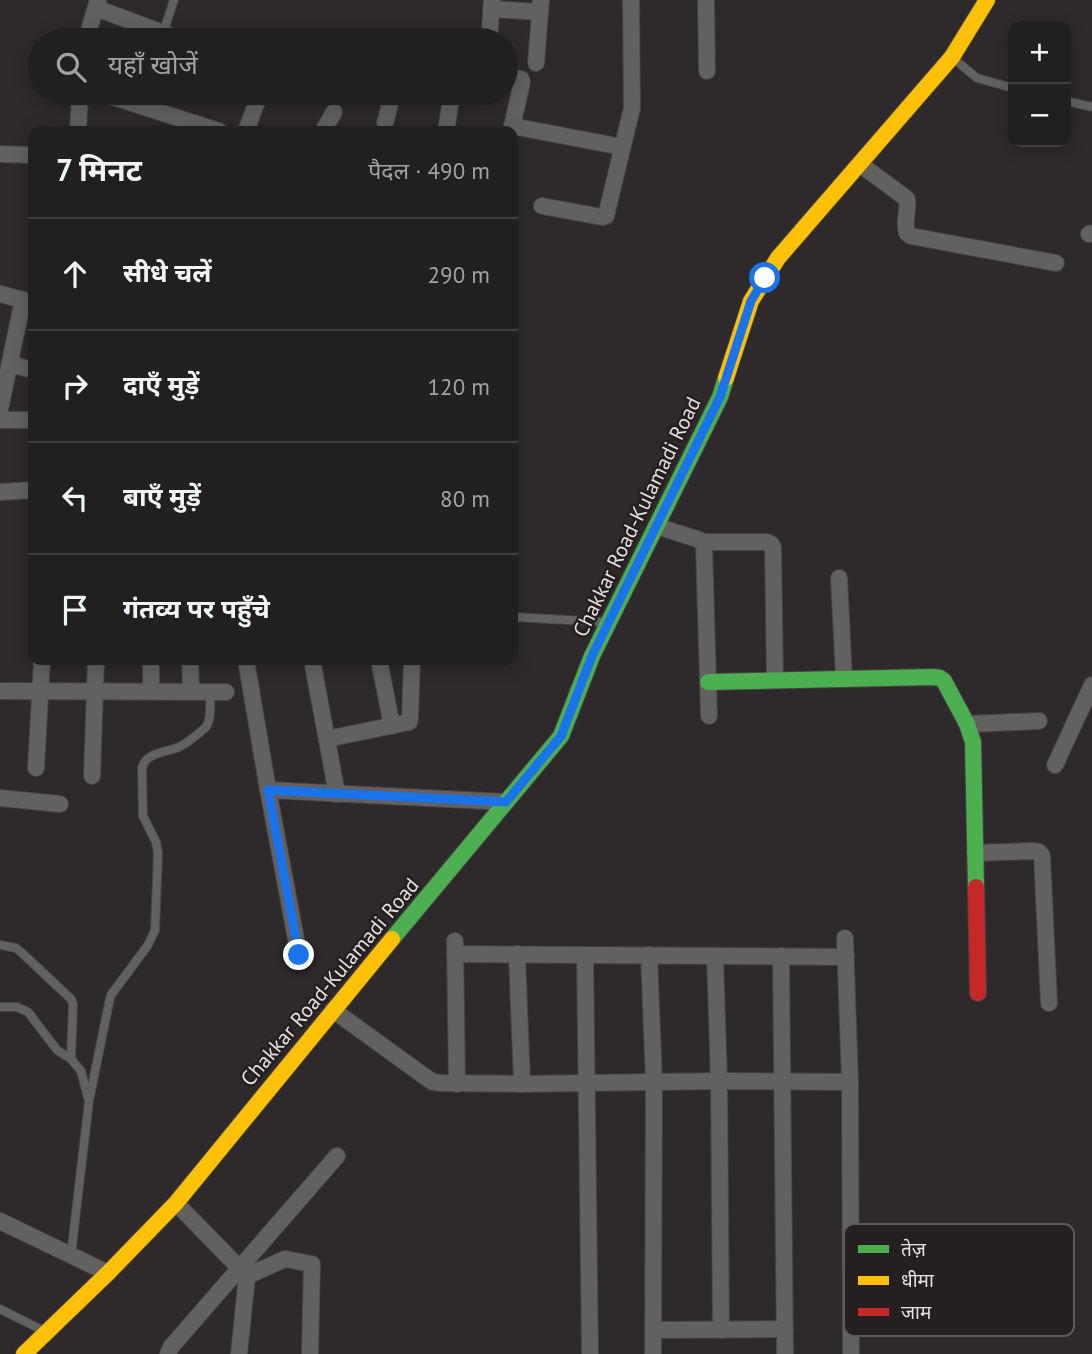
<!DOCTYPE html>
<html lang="hi">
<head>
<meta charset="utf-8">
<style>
	body { margin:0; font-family:"PT Sans","Noto Sans Devanagari",sans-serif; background:#2e2c2d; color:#f1f3f6 }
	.controls { position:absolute; right:21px; top:21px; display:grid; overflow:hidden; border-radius:14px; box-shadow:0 4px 18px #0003 }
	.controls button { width:63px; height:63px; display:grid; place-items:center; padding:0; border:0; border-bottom:2px solid #3f3d3e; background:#221f20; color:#f1f3f6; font:35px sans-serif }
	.stop { position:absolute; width:21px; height:21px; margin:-16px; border:5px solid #1a73e8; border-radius:50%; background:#fff }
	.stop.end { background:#1a73e8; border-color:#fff; box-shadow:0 2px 7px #0008 }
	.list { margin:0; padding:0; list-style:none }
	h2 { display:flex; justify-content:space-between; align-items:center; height:91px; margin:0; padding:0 28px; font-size:30px }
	h2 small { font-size:23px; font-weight:400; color:#a2a2a5 }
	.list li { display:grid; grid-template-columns:46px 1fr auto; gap:21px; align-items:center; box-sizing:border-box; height:112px; padding:0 28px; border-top:2px solid #3f3d3e }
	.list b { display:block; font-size:26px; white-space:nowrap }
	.list em { font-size:23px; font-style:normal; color:#a2a2a5 }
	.icon { flex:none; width:38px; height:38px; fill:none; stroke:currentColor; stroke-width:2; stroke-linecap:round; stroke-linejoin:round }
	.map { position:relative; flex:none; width:1092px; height:1354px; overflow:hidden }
	.search { position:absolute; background:#221f20; box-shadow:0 4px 18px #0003; left:28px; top:28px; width:490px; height:77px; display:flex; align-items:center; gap:18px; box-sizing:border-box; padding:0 24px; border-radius:38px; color:#a2a2a5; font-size:26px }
	.panel { position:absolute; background:#221f20; box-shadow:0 4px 18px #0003; left:28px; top:126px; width:490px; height:539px; border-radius:14px }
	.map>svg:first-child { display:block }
</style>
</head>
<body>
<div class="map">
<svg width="1092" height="1354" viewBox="0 0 1092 1354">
	<rect width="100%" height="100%" fill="#2e292a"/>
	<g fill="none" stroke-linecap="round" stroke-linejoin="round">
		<defs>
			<g id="lane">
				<path d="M163,33L174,0"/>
				<path d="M954,59L977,78L1013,88"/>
				<path d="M1066,101L1092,107"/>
				<path d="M513,617L604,622"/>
				<path d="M0,945L16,948L22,953L71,999L73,1004L71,1059"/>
				<path d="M0,1007H17L28,1012L57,1050L71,1059L81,1071L88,1098"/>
				<path d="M71,1255L89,1101L109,1003L111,995L148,945L155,930L158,853L156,842L143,816L142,768C146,752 165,753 179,747C188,743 198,734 206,727C212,718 210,703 210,692"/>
				<path d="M0,1309L44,1331"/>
			</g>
			<g id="street">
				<path d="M706,0L707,71"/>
				<path d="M96,8L182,40"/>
				<path d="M491,9L540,12"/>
				<path d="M86,40L98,0"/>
				<path d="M489,40L492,0"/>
				<path d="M536,63L541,0"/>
				<path d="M506,76L521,79L522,82L511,131"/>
				<path d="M100,93L219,131"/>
				<path d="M385,123L393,93"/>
				<path d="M512,126L622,147"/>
				<path d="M78,131L80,93"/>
				<path d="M246,131L260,93"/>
				<path d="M323,131L334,112"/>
				<path d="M446,131L452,93"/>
				<path d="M0,154L33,155"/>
				<path d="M860,164L907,199C909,211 903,222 907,233L911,236L1056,263"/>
				<path d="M542,206L602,217L606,216L632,108L631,0"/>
				<path d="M1089,234L1092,233"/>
				<path d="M0,294L31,302"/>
				<path d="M10,364L33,370"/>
				<path d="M0,409L23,300"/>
				<path d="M0,420H33"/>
				<path d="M0,492L33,490"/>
				<path d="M656,526L700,540L704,546L709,716"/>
				<path d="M703,542H767L771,544L773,547L775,680"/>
				<path d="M839,578L844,679"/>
				<path d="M151,660V691"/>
				<path d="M190,660L191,691"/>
				<path d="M246,660L268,790L299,955"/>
				<path d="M312,660L337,794"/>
				<path d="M379,660L392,726"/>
				<path d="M0,691L226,692"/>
				<path d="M967,724L1039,721"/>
				<path d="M327,739L409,722L410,718L412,660"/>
				<path d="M1055,765L1092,685"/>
				<path d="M36,768L42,660"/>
				<path d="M92,776L96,660"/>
				<path d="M268,790L506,802"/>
				<path d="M0,798L60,804"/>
				<path d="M975,853L1034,851L1039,852L1042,856L1049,1003"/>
				<path d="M845,938L850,1082L851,1354"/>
				<path d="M455,941L457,1084"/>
				<path d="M455,954L846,957"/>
				<path d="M517,954L522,1084"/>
				<path d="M585,955L590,1354"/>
				<path d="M649,955L654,1082L653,1354"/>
				<path d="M715,956L719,1081L721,1330"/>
				<path d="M781,956L785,1354"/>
				<path d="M333,1010L424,1076L433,1082L442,1083L522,1084L719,1081L850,1082"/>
				<path d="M176,1203L247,1276L239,1354"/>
				<path d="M0,1221L108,1273"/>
				<path d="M247,1276L285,1259L312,1264L310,1354"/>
				<path d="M653,1330L785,1329"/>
				<path d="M168,1354L171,1347L337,1156"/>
			</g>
			<g id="fast">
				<path d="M708,682L933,677L940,678L944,681L967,724L973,742L976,887"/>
				<path d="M392,939L561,736L592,656L720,397L726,378"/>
			</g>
			<g id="slow">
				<path d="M726,378L751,301L778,258L952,57L987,0"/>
				<path d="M24,1354L108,1273L176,1203L392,939"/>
			</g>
			<path id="jam" d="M976,887L978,993"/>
		</defs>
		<!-- lane casing -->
		<use href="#lane" stroke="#474444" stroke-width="10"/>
		<!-- street casing -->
		<use href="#street" stroke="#474444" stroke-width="18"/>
		<!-- fast casing -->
		<use href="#fast" stroke="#474444" stroke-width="18"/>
		<!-- slow casing -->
		<use href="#slow" stroke="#474444" stroke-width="18"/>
		<!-- jam casing -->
		<use href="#jam" stroke="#474444" stroke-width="18"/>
		<!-- lane -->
		<use href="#lane" stroke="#636060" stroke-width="8"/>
		<!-- street -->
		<use href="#street" stroke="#636060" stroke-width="16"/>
		<!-- fast -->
		<use href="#fast" stroke="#4caf50" stroke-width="16"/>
		<!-- slow -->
		<use href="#slow" stroke="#ffc107" stroke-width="16"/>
		<!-- jam -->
		<use href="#jam" stroke="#c62828" stroke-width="16"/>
	</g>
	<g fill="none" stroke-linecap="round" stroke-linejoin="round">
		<!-- route -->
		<path stroke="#1a73e8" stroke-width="9" d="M299,955L268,790L506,802L561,736L592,656L720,397L751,301L765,278"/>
	</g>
	<g text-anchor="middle" stroke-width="5" stroke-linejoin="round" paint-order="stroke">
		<!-- street labels -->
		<g font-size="21" fill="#e5e1e1" stroke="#251f1f">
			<text transform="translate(637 517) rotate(-64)" y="7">Chakkar Road-Kulamadi Road</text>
			<text transform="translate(330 982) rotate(-50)" y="7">Chakkar Road-Kulamadi Road</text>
		</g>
	</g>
	<!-- legend -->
	<rect x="844" y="1224" width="230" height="112" rx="10" fill="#251f1f" stroke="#5f5959" stroke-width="2"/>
	<rect x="858" y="1245" width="31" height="8" fill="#4caf50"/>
	<rect x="858" y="1276" width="31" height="9" fill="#ffc107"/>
	<rect x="858" y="1308" width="31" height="8" fill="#c62828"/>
	<g font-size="19" fill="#e5e1e1">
		<text x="901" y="1256">तेज़</text>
		<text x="901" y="1287">धीमा</text>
		<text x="901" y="1319">जाम</text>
	</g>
</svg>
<div class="controls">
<button>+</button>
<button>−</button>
</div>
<div class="stop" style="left:765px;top:278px"></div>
<div class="stop end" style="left:299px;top:955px"></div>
<div class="search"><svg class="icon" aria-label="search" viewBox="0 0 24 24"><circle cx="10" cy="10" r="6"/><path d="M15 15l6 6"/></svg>यहाँ खोजें</div>
<section class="panel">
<h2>7 मिनट<small>पैदल · 490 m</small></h2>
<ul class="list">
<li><svg class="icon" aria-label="ahead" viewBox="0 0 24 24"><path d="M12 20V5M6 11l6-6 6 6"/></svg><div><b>सीधे चलें</b></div><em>290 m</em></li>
<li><svg class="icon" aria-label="right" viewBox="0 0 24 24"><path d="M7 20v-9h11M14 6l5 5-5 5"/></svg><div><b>दाएँ मुड़ें</b></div><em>120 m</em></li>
<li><svg class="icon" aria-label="left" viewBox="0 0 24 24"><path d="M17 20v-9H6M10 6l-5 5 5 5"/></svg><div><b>बाएँ मुड़ें</b></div><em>80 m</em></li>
<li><svg class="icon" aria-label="arrive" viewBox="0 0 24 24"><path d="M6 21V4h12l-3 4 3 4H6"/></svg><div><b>गंतव्य पर पहुँचे</b></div></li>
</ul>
</section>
</div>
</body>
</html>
